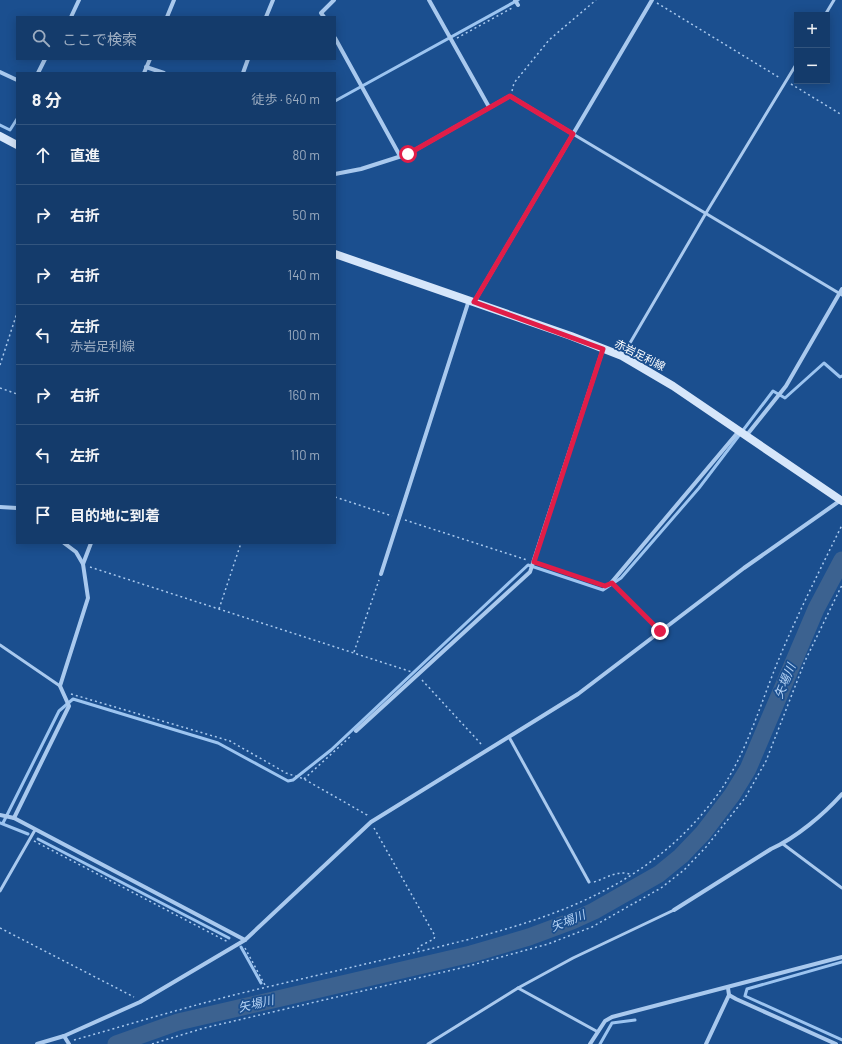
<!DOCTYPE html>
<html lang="ja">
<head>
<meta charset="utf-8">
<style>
	body { margin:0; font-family:Barlow,"Noto Sans JP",sans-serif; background:#214673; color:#f1f3f6 }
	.controls { position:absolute; right:12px; top:12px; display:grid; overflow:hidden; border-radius:0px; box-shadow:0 2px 10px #0003 }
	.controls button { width:36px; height:36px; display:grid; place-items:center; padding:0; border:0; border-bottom:1px solid #33557e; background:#143b6b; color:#f1f3f6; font:20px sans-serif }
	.stop { position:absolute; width:12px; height:12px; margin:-9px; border:3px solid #e11d48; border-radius:50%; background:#fff }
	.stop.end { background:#e11d48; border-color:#fff; box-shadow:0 1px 4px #0008 }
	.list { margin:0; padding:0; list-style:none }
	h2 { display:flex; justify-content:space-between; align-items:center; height:52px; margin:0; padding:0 16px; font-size:17px }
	h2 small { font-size:13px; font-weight:400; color:#9dadc1 }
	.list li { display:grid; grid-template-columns:26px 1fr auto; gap:12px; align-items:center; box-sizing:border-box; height:60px; padding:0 16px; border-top:1px solid #33557e }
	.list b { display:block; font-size:15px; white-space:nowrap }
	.list p { margin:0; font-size:13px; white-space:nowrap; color:#9dadc1 }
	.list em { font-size:13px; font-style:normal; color:#9dadc1 }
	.icon { flex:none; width:22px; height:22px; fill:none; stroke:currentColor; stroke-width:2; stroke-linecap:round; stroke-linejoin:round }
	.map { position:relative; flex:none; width:842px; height:1044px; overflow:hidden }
	.search { position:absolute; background:#143b6b; box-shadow:0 2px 10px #0003; left:16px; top:16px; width:320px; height:44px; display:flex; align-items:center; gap:10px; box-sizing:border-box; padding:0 14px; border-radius:0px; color:#9dadc1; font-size:15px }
	.panel { position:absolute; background:#143b6b; box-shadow:0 2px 10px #0003; left:16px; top:72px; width:320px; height:472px; border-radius:0px }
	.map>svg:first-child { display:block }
</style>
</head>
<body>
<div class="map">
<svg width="842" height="1044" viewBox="0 0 842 1044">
	<rect width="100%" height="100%" fill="#1b4f8f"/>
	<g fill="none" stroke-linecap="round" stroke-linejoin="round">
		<!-- stream -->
		<g stroke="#9cc4f0" stroke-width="3">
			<path d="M335,101L518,0"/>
			<path d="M0,125L10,130L17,119"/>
			<path d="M0,823L28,834"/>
			<path d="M3,823L59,711L73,699L218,743L288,781L293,780L331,750L528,565L603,590L621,578L699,488L773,391L785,398L824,363L840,377L842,376"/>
			<path d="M38,839L229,938"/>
			<path d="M241,947L261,983"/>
			<path d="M842,962L747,989L745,996L842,1040"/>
			<path d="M600,1044L612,1023L635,1020"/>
		</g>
		<!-- river -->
		<path stroke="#3c6290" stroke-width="17" d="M116,1044L178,1022L471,954L529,937L572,921L594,911L659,874L681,856L703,833L732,795L748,769L816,609L842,560"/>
		<!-- path -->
		<g stroke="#a9c9ee" stroke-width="1.5" stroke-dasharray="2 3" stroke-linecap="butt">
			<path d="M657,3L780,78"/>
			<path d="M457,38L512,8"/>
			<path d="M791,84L842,115"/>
			<path d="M512,91L514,83L549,40L596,0"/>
			<path d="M0,365L17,313"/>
			<path d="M0,388L17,394"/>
			<path d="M335,497L392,516"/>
			<path d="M405,520L527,560"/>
			<path d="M540,564L605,586"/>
			<path d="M90,567L412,672"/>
			<path d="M616,588L656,627"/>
			<path d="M219,609L241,543"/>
			<path d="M354,652L379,580"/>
			<path d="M422,680L482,745"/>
			<path d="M71,694L230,741L286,773L304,779L367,815L368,817"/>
			<path d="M304,779L351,736"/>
			<path d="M374,828L435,936L434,939L420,946L416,951"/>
			<path d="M34,841L228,942"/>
			<path d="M594,882C607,878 618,869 632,875"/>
			<path d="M0,928L134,997"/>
			<path d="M245,948L266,987"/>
			<path d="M74,1040C138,1022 202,1002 267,987C323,974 378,961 434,948C545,921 647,891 718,794C746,755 760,705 778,661C797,615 820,570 842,525"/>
			<path d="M152,1044L204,1028L465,967L548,944L592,927L661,888L684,870L706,847L745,798L766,761L805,661L842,585"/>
		</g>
		<!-- service -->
		<g stroke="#a9c9ee" stroke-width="3">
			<path d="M825,15L834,0"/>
			<path d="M573,134L842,295"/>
			<path d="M623,355L706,213L797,63"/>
			<path d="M0,645L60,686"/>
			<path d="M509,737L589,882"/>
			<path d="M783,844L842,888"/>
			<path d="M0,891L35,830"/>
			<path d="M518,988L598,1032"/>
			<path d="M428,1044L518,988L573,958L674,910"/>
		</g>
		<!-- minor -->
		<g stroke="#a9c9ee" stroke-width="4">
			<path d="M429,0L489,107"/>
			<path d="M515,0L518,5"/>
			<path d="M71,17L79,0"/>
			<path d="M167,17L174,0"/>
			<path d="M266,17L273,0"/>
			<path d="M324,17L321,13L334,0"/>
			<path d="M335,38L400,156"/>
			<path d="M146,67L164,73"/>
			<path d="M0,72L17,80"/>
			<path d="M38,73L45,59"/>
			<path d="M144,73L150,59"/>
			<path d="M243,73L248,59"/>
			<path d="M335,174L361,169L408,154L510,96L573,134"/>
			<path d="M474,302L652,0"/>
			<path d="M746,436L786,386L842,289"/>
			<path d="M0,507L17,508"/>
			<path d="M83,564L91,543"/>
			<path d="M381,574L469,300"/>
			<path d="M611,583L739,431"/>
			<path d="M356,731L530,572L603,349"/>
			<path d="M0,815L14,818L245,940"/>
			<path d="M14,818L69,706L60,686L88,598L83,564L76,552L64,543"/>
			<path d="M674,910L771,849C796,838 824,814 842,794"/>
			<path d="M728,988L729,995L736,999L836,1044"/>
			<path d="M64,1036L69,1044"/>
			<path d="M37,1044L64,1036L140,1002L245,940L371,822L578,694L744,568L841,500"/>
			<path d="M590,1044L605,1021L612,1017L842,957"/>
			<path d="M706,1044L729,995"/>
		</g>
		<!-- secondary -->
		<g stroke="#d6e6fa" stroke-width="8">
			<path d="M0,136L17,145"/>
			<path d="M335,254L571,336L622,356L673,386L842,501"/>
		</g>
	</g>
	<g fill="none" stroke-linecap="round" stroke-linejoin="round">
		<!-- route -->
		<path stroke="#e11d48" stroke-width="5" d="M408,154L510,96L573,134L474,302L603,349L534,562L605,586L612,583L660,631"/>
	</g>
	<g text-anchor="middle" stroke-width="3.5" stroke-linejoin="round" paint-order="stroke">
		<!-- street labels -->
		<g font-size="11" fill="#fff" stroke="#1b4f8f">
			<text transform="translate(640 355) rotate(27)" y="4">赤岩足利線</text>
		</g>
		<!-- water labels -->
		<g font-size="12" font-style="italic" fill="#b5d3f5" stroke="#1b4f8f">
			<text transform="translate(785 681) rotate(-67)" y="4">矢場川</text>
			<text transform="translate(568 921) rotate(-22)" y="4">矢場川</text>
			<text transform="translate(256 1004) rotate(-13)" y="4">矢場川</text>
		</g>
	</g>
</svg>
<div class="controls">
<button>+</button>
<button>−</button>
</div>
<div class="stop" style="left:408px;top:154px"></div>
<div class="stop end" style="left:660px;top:631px"></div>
<div class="search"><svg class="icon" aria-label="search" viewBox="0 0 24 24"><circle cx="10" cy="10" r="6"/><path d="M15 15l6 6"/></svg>ここで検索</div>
<section class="panel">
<h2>8 分<small>徒歩 · 640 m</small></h2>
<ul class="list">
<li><svg class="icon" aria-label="ahead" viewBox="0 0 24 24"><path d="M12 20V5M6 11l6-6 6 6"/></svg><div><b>直進</b></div><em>80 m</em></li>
<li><svg class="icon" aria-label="right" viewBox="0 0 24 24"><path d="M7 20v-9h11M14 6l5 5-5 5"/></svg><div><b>右折</b></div><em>50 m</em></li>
<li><svg class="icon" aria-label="right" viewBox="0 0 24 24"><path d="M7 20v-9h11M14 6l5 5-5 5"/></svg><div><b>右折</b></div><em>140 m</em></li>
<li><svg class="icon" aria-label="left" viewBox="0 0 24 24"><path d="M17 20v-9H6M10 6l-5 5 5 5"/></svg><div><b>左折</b><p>赤岩足利線</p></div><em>100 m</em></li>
<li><svg class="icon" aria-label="right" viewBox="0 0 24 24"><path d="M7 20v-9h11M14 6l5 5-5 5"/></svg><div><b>右折</b></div><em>160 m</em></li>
<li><svg class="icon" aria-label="left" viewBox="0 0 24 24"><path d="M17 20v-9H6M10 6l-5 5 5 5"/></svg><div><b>左折</b></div><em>110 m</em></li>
<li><svg class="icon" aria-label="arrive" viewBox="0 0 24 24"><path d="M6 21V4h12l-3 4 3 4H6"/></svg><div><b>目的地に到着</b></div></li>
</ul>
</section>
</div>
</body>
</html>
